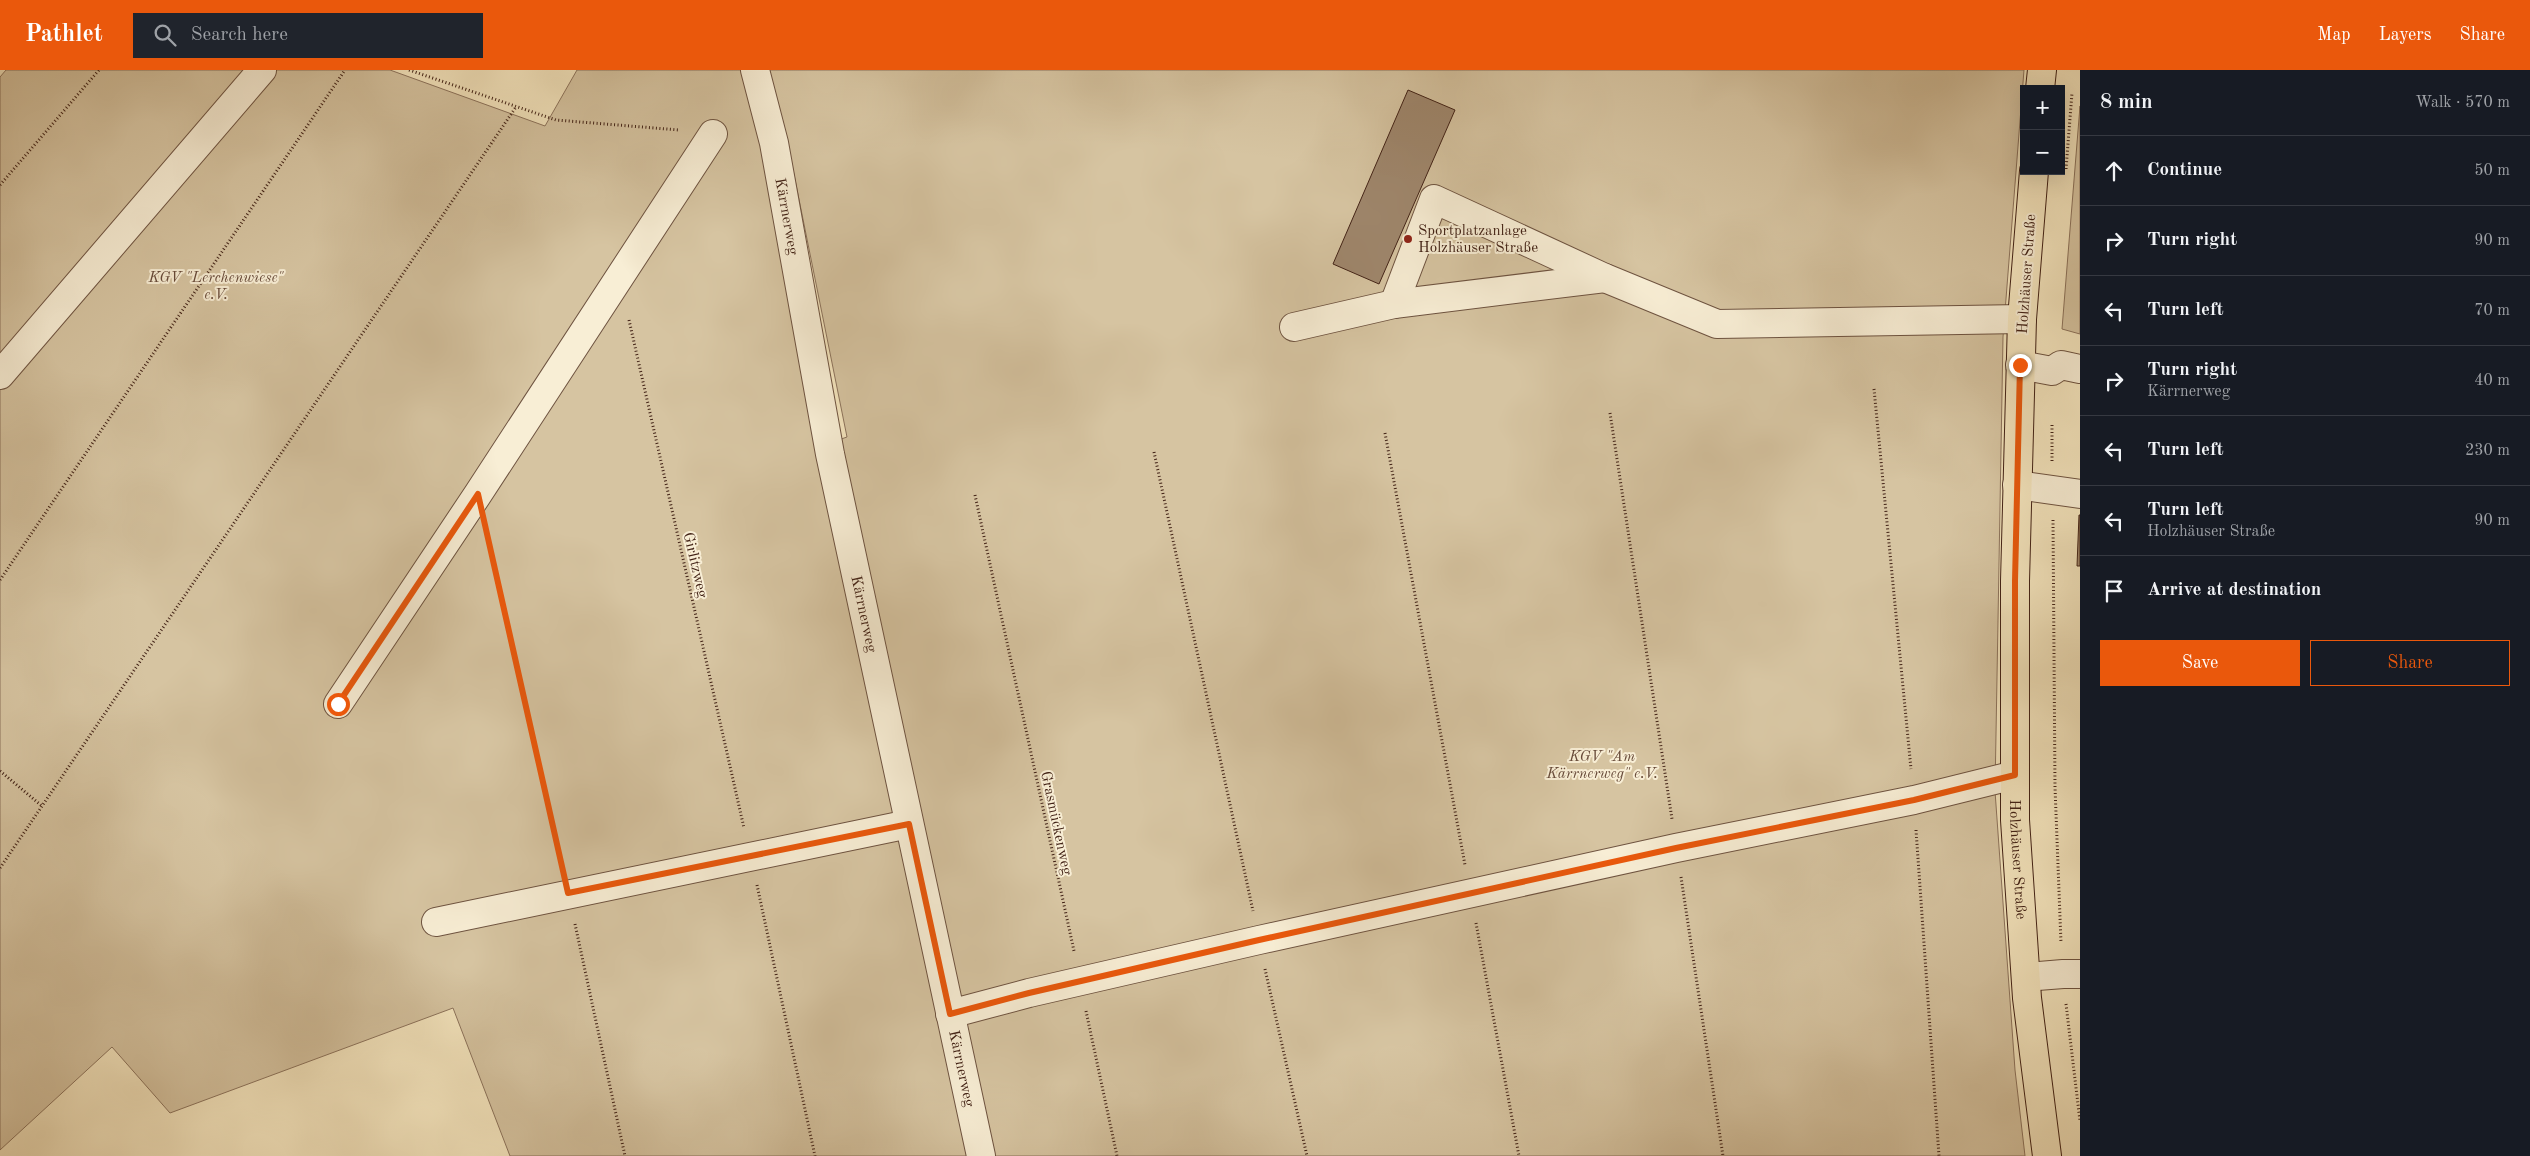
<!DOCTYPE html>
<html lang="en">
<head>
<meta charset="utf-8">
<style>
	body { margin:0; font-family:"Old Standard TT",serif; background:#20242c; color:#f1f3f6 }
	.controls { position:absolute; right:15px; top:15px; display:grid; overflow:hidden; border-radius:0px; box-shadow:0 5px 20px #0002 }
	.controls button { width:45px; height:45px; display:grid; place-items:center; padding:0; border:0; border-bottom:1px solid #363941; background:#171b24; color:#f1f3f6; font:25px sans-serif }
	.stop { position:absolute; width:15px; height:15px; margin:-11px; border:4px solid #ea580c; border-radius:50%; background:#fff }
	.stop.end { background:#ea580c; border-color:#fff; box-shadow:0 1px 5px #0008 }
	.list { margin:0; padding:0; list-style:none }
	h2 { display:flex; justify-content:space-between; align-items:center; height:65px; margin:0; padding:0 20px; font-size:21px }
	h2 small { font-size:16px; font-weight:400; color:#9ea1a6 }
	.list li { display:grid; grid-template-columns:32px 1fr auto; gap:15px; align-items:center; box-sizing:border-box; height:70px; padding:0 20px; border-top:1px solid #363941 }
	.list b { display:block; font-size:19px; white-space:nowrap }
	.list p { margin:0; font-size:16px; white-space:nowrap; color:#9ea1a6 }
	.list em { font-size:16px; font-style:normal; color:#9ea1a6 }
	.actions { display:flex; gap:10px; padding:15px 20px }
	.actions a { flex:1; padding:11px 0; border:1px solid #ea580c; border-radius:0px; text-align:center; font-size:18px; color:#ea580c }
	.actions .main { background:#ea580c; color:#fff }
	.icon { flex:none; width:28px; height:28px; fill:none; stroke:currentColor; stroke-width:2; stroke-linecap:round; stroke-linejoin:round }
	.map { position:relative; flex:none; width:2080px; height:1086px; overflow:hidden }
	header { display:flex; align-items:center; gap:30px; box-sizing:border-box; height:70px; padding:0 25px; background:#ea580c; color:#fff }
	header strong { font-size:24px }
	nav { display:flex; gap:28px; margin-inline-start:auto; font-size:18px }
	.search { width:350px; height:45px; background:#20242c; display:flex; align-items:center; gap:12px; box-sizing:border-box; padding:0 18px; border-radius:0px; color:#9ea1a6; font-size:19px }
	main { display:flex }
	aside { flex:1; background:#171b24 }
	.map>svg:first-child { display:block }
</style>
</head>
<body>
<header>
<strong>Pathlet</strong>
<div class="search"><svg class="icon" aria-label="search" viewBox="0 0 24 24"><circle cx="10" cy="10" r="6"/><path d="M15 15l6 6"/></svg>Search here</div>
<nav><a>Map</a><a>Layers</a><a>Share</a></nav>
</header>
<main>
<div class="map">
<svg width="2080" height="1086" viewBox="0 0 2080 1086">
	<rect width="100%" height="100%" fill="#f4e5be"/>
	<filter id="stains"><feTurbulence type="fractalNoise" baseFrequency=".004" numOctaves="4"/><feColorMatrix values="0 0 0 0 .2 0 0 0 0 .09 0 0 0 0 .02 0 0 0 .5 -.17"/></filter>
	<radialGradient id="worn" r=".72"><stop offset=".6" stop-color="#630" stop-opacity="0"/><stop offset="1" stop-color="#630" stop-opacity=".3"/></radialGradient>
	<!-- green -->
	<g fill="#d6c4a1" stroke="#8c735c">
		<path d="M6,0H390L545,56L577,0H743L764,82L821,376L847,367L787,70L769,0H2024L2003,267L1995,721L2015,1000L2025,1086H510L453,938L170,1043L112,977L0,1080V7Z"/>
		<path d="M2080,36V264L2062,259Z"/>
	</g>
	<!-- building -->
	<g fill="#9f876d" stroke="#422216">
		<path d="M1408,20L1455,40L1379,214L1333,194Z"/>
		<path d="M2079,445H2080V496H2077Z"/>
	</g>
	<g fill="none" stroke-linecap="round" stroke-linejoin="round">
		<defs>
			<g id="minor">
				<path id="s1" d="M755,0L774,73L830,384L981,1086"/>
				<path d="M1394,234L1434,129L1605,208L1717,254L2022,249"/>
				<path d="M1294,257L1394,234L1605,208"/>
				<path d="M2020,295L2052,301L2061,295L2080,299"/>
				<path d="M0,305L262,0"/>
				<path d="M2017,415L2080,424"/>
				<path d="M338,634L478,424L713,64"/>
				<path d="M436,852L909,754"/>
				<path d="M2026,907L2063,904H2080"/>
				<path d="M950,944L1029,923L1259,870L1676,778L1914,730L2015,705"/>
			</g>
			<g id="major">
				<path d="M2040,19L2042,0"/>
				<path id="s2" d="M2034,101L2022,249L2015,511V750L2027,928L2047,1086"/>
			</g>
		</defs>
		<!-- minor casing -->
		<use href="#minor" stroke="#6e5340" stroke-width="30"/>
		<!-- major casing -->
		<use href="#major" stroke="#422216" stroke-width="30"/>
		<!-- path -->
		<g stroke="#422216" stroke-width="3" stroke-dasharray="1 2.5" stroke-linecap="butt">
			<path d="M409,0L556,50L679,60"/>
			<path d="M2066,99L2072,23"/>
			<path d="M0,115L99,0"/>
			<path d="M629,250L744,758"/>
			<path d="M1874,319L1911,699"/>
			<path d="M1610,343L1672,749"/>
			<path d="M2052,355V391"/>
			<path d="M1385,363L1465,795"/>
			<path d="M1154,382L1253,841"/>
			<path d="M975,425L1074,881"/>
			<path d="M2053,450L2055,717L2061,873"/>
			<path d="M487,464L562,795"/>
			<path d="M0,510L345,0"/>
			<path d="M0,701L42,736"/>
			<path d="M1916,760L1939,1086"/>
			<path d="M0,798L516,37"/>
			<path d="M1681,807L1723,1086"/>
			<path d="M757,815L815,1086"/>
			<path d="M1476,853L1519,1086"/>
			<path d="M575,854L625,1086"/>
			<path d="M1265,899L1307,1086"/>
			<path d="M2066,934L2080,1051"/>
			<path d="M1086,941L1117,1086"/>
		</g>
		<!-- minor -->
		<use href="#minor" stroke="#f8eed5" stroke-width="28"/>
		<!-- major -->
		<use href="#major" stroke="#f4e5be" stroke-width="28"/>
	</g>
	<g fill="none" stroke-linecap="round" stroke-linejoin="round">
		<!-- route -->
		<path stroke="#ea580c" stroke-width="6" d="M338,634L478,424L568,823L909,754L950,944L1029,923L1259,870L1676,778L1914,730L2015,705V511L2020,295"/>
	</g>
	<!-- markers -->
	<circle fill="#8f2418" stroke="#f8eed5" stroke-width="2" cx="1408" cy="169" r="5"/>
	<g text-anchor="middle" stroke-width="4" stroke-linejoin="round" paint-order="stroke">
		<!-- street labels -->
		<g font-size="15" fill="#422216" stroke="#f8eed5">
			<text dy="5" stroke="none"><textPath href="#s1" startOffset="150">Kärrnerweg</textPath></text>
			<text transform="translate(2026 204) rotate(-86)" y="5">Holzhäuser Straße</text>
			<text transform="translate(696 495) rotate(77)" y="5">Girlitzweg</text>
			<text dy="5" stroke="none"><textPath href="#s1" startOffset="555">Kärrnerweg</textPath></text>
			<text transform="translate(1057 753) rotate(78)" y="5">Grasmückenweg</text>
			<text dy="5" stroke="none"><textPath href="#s2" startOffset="689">Holzhäuser Straße</textPath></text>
			<text dy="5" stroke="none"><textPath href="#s1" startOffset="1020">Kärrnerweg</textPath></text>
		</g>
		<!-- poi labels -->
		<g font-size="15" fill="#422216" stroke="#f8eed5" text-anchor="start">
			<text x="1418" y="165">Sportplatzanlage<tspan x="1418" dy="17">Holzhäuser Straße</tspan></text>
		</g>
		<!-- park labels -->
		<g font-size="15" font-style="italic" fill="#674a39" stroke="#f8eed5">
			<text x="216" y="212">KGV "Lerchenwiese"<tspan x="216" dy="17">e.V.</tspan></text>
			<text x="1602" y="691">KGV "Am<tspan x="1602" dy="17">Kärrnerweg" e.V.</tspan></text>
		</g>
	</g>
	<rect width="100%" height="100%" filter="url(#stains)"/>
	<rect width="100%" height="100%" fill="url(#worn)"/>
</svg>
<div class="controls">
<button>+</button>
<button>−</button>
</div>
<div class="stop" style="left:338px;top:634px"></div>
<div class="stop end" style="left:2020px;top:295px"></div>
</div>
<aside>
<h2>8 min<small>Walk · 570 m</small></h2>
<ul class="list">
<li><svg class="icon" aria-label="ahead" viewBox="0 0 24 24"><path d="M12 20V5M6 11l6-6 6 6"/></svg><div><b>Continue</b></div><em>50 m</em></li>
<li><svg class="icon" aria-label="right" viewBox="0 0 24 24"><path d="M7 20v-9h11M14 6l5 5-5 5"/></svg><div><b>Turn right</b></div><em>90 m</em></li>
<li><svg class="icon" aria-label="left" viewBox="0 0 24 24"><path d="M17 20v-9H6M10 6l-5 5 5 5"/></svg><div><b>Turn left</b></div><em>70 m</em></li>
<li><svg class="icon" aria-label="right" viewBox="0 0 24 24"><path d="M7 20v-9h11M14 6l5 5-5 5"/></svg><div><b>Turn right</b><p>Kärrnerweg</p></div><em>40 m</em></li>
<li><svg class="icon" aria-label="left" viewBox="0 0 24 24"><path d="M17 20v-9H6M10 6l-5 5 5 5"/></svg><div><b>Turn left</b></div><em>230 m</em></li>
<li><svg class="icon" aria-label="left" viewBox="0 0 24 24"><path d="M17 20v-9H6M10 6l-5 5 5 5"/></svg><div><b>Turn left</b><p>Holzhäuser Straße</p></div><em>90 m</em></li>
<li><svg class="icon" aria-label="arrive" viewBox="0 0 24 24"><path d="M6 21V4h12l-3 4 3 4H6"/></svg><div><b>Arrive at destination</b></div></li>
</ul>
<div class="actions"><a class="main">Save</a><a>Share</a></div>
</aside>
</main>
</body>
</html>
